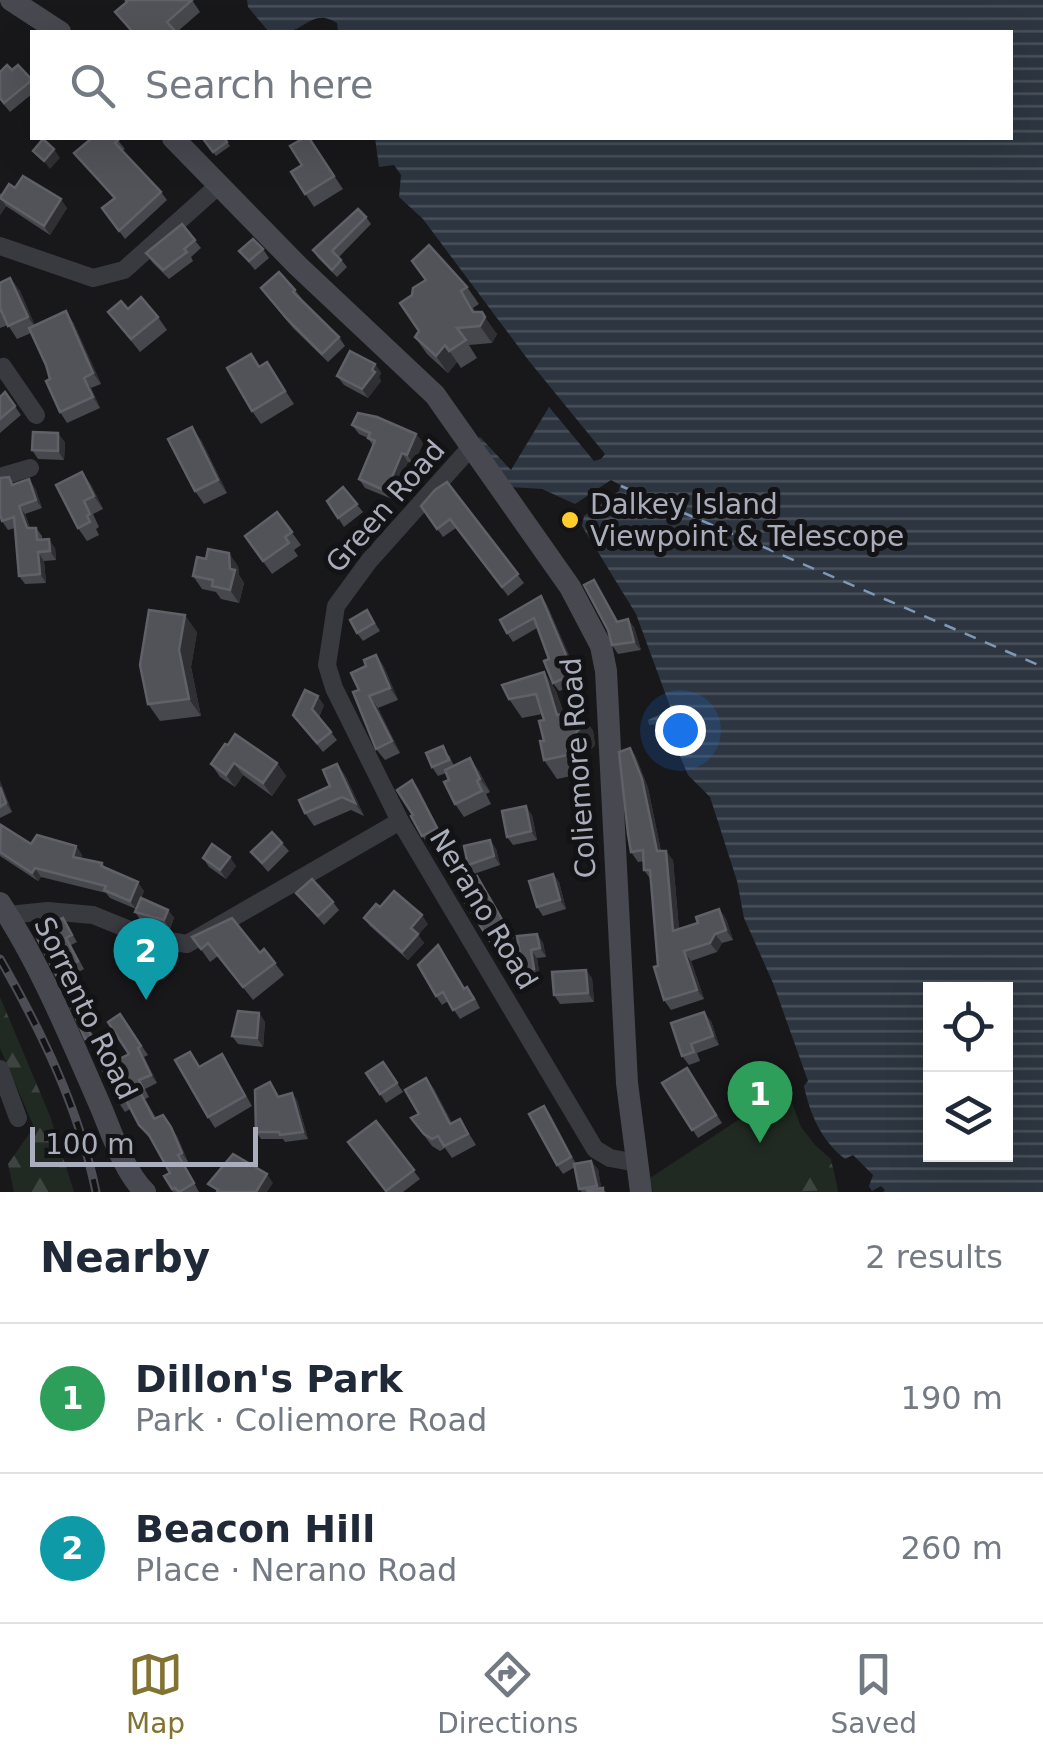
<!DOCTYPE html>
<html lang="en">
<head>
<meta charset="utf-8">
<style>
	body { margin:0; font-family:"DejaVu Sans",sans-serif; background:#f2f2f3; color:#1f2937 }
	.controls { position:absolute; right:30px; bottom:30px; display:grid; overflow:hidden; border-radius:0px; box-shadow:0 10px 40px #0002 }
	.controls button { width:90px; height:90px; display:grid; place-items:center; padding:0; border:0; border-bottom:2px solid #e0e1e3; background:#fff; color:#1f2937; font:50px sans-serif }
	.scale { position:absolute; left:30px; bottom:25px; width:228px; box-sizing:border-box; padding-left:10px; border:5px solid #aaadbb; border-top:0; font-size:28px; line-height:35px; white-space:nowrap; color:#aaadbb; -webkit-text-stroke:8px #131316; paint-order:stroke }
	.you { position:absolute; left:680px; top:730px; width:35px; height:35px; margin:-25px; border:8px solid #fff; border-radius:50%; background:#1a73e8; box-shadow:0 0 0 15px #1a73e833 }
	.badge { display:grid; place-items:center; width:65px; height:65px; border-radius:50%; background:#837332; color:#fff; font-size:32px; font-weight:700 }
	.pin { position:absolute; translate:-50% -82px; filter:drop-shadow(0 2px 5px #0008) }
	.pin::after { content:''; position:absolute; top:52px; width:35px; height:30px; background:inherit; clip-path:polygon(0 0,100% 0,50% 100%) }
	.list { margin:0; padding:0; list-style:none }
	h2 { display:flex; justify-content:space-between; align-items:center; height:130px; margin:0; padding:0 40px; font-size:42px }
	h2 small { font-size:32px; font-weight:400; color:#747a83 }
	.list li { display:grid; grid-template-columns:65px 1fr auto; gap:30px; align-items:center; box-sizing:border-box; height:150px; padding:0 40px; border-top:2px solid #e0e1e3 }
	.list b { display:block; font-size:38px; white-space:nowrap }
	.list p { margin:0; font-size:32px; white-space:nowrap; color:#747a83 }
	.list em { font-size:32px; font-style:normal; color:#747a83 }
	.icon { flex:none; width:55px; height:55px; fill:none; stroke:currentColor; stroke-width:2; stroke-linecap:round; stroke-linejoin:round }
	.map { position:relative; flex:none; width:1043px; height:1192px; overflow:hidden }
	.search { position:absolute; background:#fff; box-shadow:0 10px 40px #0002; left:30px; right:30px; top:30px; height:110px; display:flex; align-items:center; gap:25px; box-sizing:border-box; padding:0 35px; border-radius:0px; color:#747a83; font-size:38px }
	.sheet { height:430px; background:#fff }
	nav { display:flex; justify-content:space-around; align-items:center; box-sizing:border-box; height:140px; border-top:2px solid #e0e1e3; background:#fff; font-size:28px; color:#747a83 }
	nav a { display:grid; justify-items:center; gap:5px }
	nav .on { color:#837332 }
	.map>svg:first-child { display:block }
</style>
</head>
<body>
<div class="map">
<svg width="1043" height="1192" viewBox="0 0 1043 1192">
	<defs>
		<pattern id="forest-firs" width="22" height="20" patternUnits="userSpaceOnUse" patternTransform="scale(2.5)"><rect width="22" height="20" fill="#202922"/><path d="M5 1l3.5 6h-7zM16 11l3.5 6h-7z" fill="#3e4540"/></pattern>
		<pattern id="water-rules" width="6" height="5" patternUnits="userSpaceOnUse" patternTransform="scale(2.5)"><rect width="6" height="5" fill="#2d3640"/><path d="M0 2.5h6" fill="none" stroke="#49505a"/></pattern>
	</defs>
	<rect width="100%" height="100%" fill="#18181b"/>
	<!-- green -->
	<path fill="#202922" d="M779,1093L789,1095L801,1127L816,1146L831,1159L838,1192H653L650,1178Z"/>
	<!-- forest -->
	<g fill="url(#forest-firs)">
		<path d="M0,997L50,1116L74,1192H14L8,1164L34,1127L0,1048Z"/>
		<path d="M808,1158L832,1164L838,1190L779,1192Z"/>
	</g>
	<!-- water -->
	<path fill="url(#water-rules)" fill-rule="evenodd" d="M247,0H1043V1192H883L885,1190L881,1186L872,1191L869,1186L873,1175L853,1155L845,1159C822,1141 810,1115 804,1086L808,1081L773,983L744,918L737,881L710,797L688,775L666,723L649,725L648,720L671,709L636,614L582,526L584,516L619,491L620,485L611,480L575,504L542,489L510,487L477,439L480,437L511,470L549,407L594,461L601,459L605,454L529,361L423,219L399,197L401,175L394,165L379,167L375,138H1010V32H338L337,23C314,9 308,27 288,32C282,34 276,32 269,32L248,7ZM930,989H1006V1154H930Z"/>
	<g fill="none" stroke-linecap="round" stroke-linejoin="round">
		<!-- ferry -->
		<path stroke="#7f97b8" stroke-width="2.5" stroke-dasharray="12 10" stroke-linecap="butt" d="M621,486L1043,667"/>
		<!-- street -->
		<g stroke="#393940" stroke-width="18">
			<path d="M0,246L93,278L124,270L219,185"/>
			<path d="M0,368L3,367L36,415"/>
			<path d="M0,477L30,468"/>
			<path d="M400,821L334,688L327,665L336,606L369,561L471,447"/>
			<path d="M8,915L48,911L93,915L150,938L187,944L400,821L595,1149L610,1158L637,1163"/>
			<path d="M0,1069L18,1118"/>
		</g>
		<!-- secondary -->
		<g stroke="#474850" stroke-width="22">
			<path d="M11,0L60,32"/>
			<path d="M173,138L298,266L435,395L570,587L601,646L606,671L627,1083L641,1192"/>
			<path d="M0,903C40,964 67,1030 96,1096C110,1126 121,1168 145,1192"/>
		</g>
		<defs>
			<path id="rail" d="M0,959C42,1032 79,1109 96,1192"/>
		</defs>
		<!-- rail casing -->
		<use href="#rail" stroke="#4c4d55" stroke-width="9"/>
		<!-- rail -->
		<use href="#rail" stroke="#131316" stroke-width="5" stroke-dasharray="15" stroke-linecap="butt"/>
	</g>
	<!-- wall -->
	<g fill="#47484d">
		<path d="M124,0H192L200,12L177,32H131L115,12L126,2Z"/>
		<path d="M0,72L32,80V94L10,112L0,100Z"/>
		<path d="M116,138L125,149L122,151L161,192L167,200L125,239L102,208L114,199L74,153Z"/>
		<path d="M224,138L230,146L216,156L204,140Z"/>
		<path d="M309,138L343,189L314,207L291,172L302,165Z"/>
		<path d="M15,188L67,208L50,235L6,206L0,215V193L2,195Z"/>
		<path d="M366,217L371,224L339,257L347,267L337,277L318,258L313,250Z"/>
		<path d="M182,224L201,248L191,257L193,261L169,279L152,262L146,253Z"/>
		<path d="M263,249L269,258L255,270L239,251Z"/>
		<path d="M10,278L20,291L35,326L73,322L101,384L91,388L100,408L67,423L60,412L46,365L31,333L17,339L8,325L0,328V283Z"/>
		<path d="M467,287L479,304L473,308L475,312L497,334L492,343L469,345L477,358L461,368L457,362L448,373L427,354L415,337L419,331L400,303Z"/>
		<path d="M261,288L295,290L302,299L300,300L339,337L345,346L328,362L293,328Z"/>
		<path d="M128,309L158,317L167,330L140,352L108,312Z"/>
		<path d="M267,362L294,404L261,424L252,411Z"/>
		<path d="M375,364L381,373L379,377L381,381L368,398L344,385L337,376Z"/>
		<path d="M5,392L21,415L0,433V397Z"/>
		<path d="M352,425L416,434L423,443L414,464L408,462L392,499L365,488L359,479L373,446L368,438L359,434Z"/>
		<path d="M201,440L227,493L204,504L195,491Z"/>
		<path d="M65,442L64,460L38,459L32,450Z"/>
		<path d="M82,472L91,485L103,509L93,514L99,527L96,529L99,535L87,541L78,528Z"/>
		<path d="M447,482L524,583L508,596L456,528L443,537L421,506Z"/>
		<path d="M14,484L35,488L42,508L25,514L30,528H36L42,536V540L55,548L56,560L44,561L46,583L25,584L19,576L15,528L8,530L2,521Z"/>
		<path d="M343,487L363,512L344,527L327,501Z"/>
		<path d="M277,512L301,545L294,550L298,556L272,574L245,536Z"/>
		<path d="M238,566L239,575L244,583L239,603L221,599L216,592L202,589L193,576Z"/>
		<path d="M594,580L618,621L634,627L641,650L618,654L612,645Z"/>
		<path d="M541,596L547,605L581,683L559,691L553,683L549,659L537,628L513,642L507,633Z"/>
		<path d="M367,610L380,631L363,641L357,633Z"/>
		<path d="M197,632L191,667L201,716L160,721L148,704Z"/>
		<path d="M376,655L384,667L398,700L378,708L400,753L385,760L376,749L359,690L366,666Z"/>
		<path d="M544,672L556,691L564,714L580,712L593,731L595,745L586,754L590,772L557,779L544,760V720L542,714L522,718L509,699Z"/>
		<path d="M324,705L319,717L337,740L323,752L293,715Z"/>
		<path d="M630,748L636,757L648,788L661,851L673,860L679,929L698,923L719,909L726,919L733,940L722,943L717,952L691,961L704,999L671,1010L664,1000L658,966L651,880L644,870V861L638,862L631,852Z"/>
		<path d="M449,755L454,766L479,771L490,792L486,794L491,804L464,817L455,804L449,780L446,773L438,776L432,767Z"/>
		<path d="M277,763L286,776L272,796L243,775L235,787L220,777L211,764Z"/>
		<path d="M337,764L346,777L364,816L351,810L314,826L305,813L330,786Z"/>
		<path d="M0,781L12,812L0,818Z"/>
		<path d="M418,788L443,837L429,845L422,836L413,815Z"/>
		<path d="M532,815L537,840L513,845L507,837Z"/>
		<path d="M0,827L31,844L76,846L82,855L81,858L102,863L106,868L144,891L140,901L168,910L174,918L170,929L141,921L135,912L136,909L110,898L106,893L41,877L38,881L0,856Z"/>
		<path d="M490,840L496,849L500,865L474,874L468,865Z"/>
		<path d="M282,843L289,851L268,872L251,852Z"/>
		<path d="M203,858L236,866L226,879L209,867Z"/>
		<path d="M553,874L559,882L566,909L543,916L537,907Z"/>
		<path d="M477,876L514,938L497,949L463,899L468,896Z"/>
		<path d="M296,893L333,902L339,910L324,925Z"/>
		<path d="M63,918L77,942L71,945L84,969L61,982L56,975Z"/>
		<path d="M364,918L428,924L418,935L424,943L408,960L370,926Z"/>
		<path d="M537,934L543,943L546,957L537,958L540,978L529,980L523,971Z"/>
		<path d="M192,937L260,953L264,949L284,975L253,1000L218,956L210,962Z"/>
		<path d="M438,945L465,988L474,996L480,1008L460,1019L448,1001L442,1005L436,996Z"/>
		<path d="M592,978L594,1002L560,1004L554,995Z"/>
		<path d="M78,1004L84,1013L97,1045L91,1047L85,1039Z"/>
		<path d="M259,1013L265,1022L263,1047L238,1044L232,1036Z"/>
		<path d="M120,1014L148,1055L144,1057L157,1083L145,1089L149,1097L145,1099L156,1118L177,1136L188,1162L184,1164L199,1192H173L164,1176L170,1173L152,1141L139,1125L130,1109L125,1112L119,1103L129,1054Z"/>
		<path d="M711,1021L719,1045L697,1053L700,1061L689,1065L682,1056Z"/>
		<path d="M383,1062L403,1092L386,1103L366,1073Z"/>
		<path d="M229,1065L252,1106L215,1128L208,1117L200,1067Z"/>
		<path d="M687,1068L722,1123L698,1138L662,1083Z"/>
		<path d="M426,1078L434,1089L452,1123L460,1119L476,1145L452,1158L445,1148L440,1151L432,1146L411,1118L419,1114Z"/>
		<path d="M275,1089L279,1097L297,1100L308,1139L285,1142L283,1139H261L256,1132Z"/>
		<path d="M544,1106L576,1164L598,1169L601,1188L606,1192H582L579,1189L575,1167L563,1174L557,1165Z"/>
		<path d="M376,1121L420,1179L403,1192H386L348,1142Z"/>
	</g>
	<!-- shaded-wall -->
	<g fill="#303034">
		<path d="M54,149L60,158L50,169L44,161Z"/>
		<path d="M0,197L6,206L0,215Z"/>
		<path d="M61,199L67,208L50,235L44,226Z"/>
		<path d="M10,278L20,291L37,330L28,317Z"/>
		<path d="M461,291L482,323L485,317L497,334L492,343L480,326Z"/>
		<path d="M66,311L73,322L101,384L93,373Z"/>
		<path d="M445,345L457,362L448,373L436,356Z"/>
		<path d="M375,364L381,373L379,377L381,381L368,398L362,389Z"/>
		<path d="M84,378L91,388L100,408L93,397Z"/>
		<path d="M192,427L201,440L227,493L218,480Z"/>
		<path d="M58,433L65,442L64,460L58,451Z"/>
		<path d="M416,434L423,443L414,464L407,455Z"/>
		<path d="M402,453L408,462L392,499L386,491Z"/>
		<path d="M82,472L91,485L103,509L94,496Z"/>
		<path d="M29,479L35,488L42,508L36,500Z"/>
		<path d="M19,506L25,514L33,537L27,528Z"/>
		<path d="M49,539L55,548L56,560L50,551Z"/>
		<path d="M38,552L44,561L46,583L40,574Z"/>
		<path d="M229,553L238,566L239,575L244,583L239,603L230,590Z"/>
		<path d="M541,596L547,605L581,683L574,674Z"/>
		<path d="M185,615L197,632L191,667L201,716L189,699L179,650Z"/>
		<path d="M628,619L634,627L641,650L634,642Z"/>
		<path d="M376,655L384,667L398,700L390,688Z"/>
		<path d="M544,672L556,691L570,733L557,715Z"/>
		<path d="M318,696L324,705L318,718L312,709Z"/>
		<path d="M369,696L378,708L400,753L392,741Z"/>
		<path d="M580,712L593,731L595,745L586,754L590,772L577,753L574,735Z"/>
		<path d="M630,748L636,757L648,788L663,861L657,851Z"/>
		<path d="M470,758L479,771L490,792L480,779Z"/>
		<path d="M234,763L243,775L235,787L226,775Z"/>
		<path d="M277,763L286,776L272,796L263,783Z"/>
		<path d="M337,764L346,777L364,816L355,803Z"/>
		<path d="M412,780L418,788L443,837L437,828Z"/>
		<path d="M0,781L12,812L6,803L0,787Z"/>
		<path d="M526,806L532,815L537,840L531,831Z"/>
		<path d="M490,840L496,849L500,865L494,856Z"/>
		<path d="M76,846L82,855L79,865L73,857Z"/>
		<path d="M666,851L673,860L680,941L673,931Z"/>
		<path d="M230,857L236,866L226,879L220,870Z"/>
		<path d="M35,868L41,877L38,881L32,873Z"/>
		<path d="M553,874L559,882L566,909L560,900Z"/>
		<path d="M138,882L144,891L136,909L130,901Z"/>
		<path d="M719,909L726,919L733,940L726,930Z"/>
		<path d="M168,910L174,918L170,929L164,920Z"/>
		<path d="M422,915L428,924L418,935L424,943L408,960L402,952L411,928Z"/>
		<path d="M537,934L543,943L546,957L540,948Z"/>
		<path d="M715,934L722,943L717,952L710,943Z"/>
		<path d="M531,950L537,958L540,978L534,969Z"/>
		<path d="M684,951L691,961L704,999L697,990Z"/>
		<path d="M586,970L592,978L594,1002L588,993Z"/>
		<path d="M78,1004L84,1013L97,1045L91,1036Z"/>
		<path d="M704,1012L711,1021L719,1045L713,1036Z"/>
		<path d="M259,1013L265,1022L263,1047L257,1038Z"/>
		<path d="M138,1048L144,1057L157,1083L151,1075Z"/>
		<path d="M426,1078L434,1089L458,1135L450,1124Z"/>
		<path d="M292,1093L297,1100L308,1139L303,1132Z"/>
		<path d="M544,1106L550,1114L577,1165L571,1157Z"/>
		<path d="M163,1115L177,1136L188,1162L182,1153Z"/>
		<path d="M591,1161L598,1169L602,1192L597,1186Z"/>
		<path d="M267,1174L273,1183L267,1192H256Z"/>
	</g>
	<!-- building -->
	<g fill="#525359" stroke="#606168" stroke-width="2.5">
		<path d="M126,0H192L167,22L175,31L174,32H133L115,12L127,2Z"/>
		<path d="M7,65L12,70L18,65L32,80L4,103L0,98V72Z"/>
		<path d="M92,138H116L118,140L115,143L161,192L119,231L102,208L115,198L74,153Z"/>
		<path d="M208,138H224L227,142L213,152L204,140Z"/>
		<path d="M304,138H309L334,176L305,194L291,172L302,165L290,146Z"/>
		<path d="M43,139L54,149L44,161L33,151Z"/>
		<path d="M23,176L61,199L44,226L0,198L9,184L15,188Z"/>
		<path d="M358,209L366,217L332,251L341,260L332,270L313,250Z"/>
		<path d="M182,224L195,240L184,249L187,252L163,270L146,253Z"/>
		<path d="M253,239L263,249L249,261L239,251Z"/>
		<path d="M429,245L467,287L461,291L473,312H482L485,317L480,326L457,328L466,340L449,351L445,345L436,356L415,337L419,331L400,303L412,295L413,288L426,280L412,261Z"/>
		<path d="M279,272L295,290L293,292L339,337L322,354L287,319L261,288Z"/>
		<path d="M10,278L28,317L8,326L1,310L0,311V283Z"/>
		<path d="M141,297L158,317L131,339L108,312L121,301L128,309Z"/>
		<path d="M66,311L93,373L84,378L93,397L60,412L46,381L50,379L46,365L29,328Z"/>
		<path d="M350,351L375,364L372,370L375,372L362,389L337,376Z"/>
		<path d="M251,354L259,367L267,362L285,391L252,411L227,368Z"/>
		<path d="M5,392L15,406L0,419V397Z"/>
		<path d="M358,413L377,417L416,434L407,455L402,453L386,491L359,479L375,441L368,438L370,433L352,425Z"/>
		<path d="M192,427L218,480L195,491L168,439Z"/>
		<path d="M33,432L58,433V451L32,450Z"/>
		<path d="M82,472L94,496L84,501L90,514L87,516L90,522L78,528L56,485Z"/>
		<path d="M9,477L12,485L29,479L36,500L19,506L27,528H36L37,540L49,539L50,551L38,552L40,574L19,576L14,517L2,521L0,514V478Z"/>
		<path d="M447,482L518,574L502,587L450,519L437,529L421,506L435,490Z"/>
		<path d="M343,487L357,504L338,518L327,501Z"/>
		<path d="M277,512L292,532L285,537L289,543L263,561L245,536Z"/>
		<path d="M208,549L229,553L230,569L235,570L230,590L212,586L213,580L193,576L197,557L206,559Z"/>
		<path d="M594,580L617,622L628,619L634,642L612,645L608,630L584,585Z"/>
		<path d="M541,596L574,674L553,683L544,661L549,659L534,618L507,633L500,620Z"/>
		<path d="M149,610L185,615L179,650L189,699L148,704L140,665Z"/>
		<path d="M367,610L374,623L357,633L350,620Z"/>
		<path d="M376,655L390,688L369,696L392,741L376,749L353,692L359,690L351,673L366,666L364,660Z"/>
		<path d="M544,672L557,715L580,712L582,726L574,735L577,753L544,760L540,741H544L539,721L544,720L536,694L509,699L502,685Z"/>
		<path d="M305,690L318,696L312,709L331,732L317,743L293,715Z"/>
		<path d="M235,734L277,763L263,783L234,763L226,775L211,764L225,744L228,745Z"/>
		<path d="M443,746L449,760L432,767L426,753Z"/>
		<path d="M630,748L642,779L657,851H666L673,931L698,923L696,917L719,909L726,930L715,934L710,943L684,951L697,990L664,1000L654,967L658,966L650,870H644L643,850L631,852L628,834L619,752Z"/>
		<path d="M470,758L480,779L477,781L482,791L455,804L444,782L449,780L445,770Z"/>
		<path d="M337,764L355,803L342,797L305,813L299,800L330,786L323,770Z"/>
		<path d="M412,780L437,828L422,836L411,816L413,815L397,790Z"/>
		<path d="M0,787L6,803L0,807Z"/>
		<path d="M526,806L531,831L507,837L502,811Z"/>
		<path d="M1,825L31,844L37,835L76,846L73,857L102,863L101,866L138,882L130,901L104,890L106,886L35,868L32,873L0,852Z"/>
		<path d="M272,832L282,843L262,863L251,852Z"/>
		<path d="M490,840L494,856L468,865L464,846Z"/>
		<path d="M212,844L230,857L220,870L203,858Z"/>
		<path d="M553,874L560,900L537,907L529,881Z"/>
		<path d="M477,876L508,930L490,941L463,899L468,896L462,885Z"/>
		<path d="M312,879L333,902L318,916L296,893Z"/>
		<path d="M394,891L422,915L411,928L418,934L402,952L364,918L376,904L380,907Z"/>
		<path d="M141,898L168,910L164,920L135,912Z"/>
		<path d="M63,918L72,935L66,938L78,961L56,975L34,932Z"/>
		<path d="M232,918L260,953L264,949L275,963L243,987L208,943L201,949L192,937Z"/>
		<path d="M537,934L540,948L531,950L534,969L523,971L517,936Z"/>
		<path d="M438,945L464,989L467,987L474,999L453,1010L443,992L436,996L418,965Z"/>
		<path d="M586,970L588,993L554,995L552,972Z"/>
		<path d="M78,1004L91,1036L85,1039L71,1007Z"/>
		<path d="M238,1011L259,1013L257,1038L232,1036Z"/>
		<path d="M704,1012L713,1036L691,1044L694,1052L682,1056L671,1023Z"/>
		<path d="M120,1014L141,1046L138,1048L151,1075L139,1080L143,1089L139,1090L154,1119L163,1115L171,1127L182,1153L178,1155L194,1183L179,1192L175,1188L172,1189L164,1176L170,1173L149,1135L139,1125L126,1100L119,1103L102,1068L129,1054L108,1022Z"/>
		<path d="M190,1052L199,1067L222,1054L245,1096L208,1117L175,1060Z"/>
		<path d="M383,1062L397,1083L380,1094L366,1073Z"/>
		<path d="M687,1068L716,1115L692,1130L662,1083Z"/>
		<path d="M426,1078L450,1124L460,1119L468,1134L444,1146L438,1136L432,1139L424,1134L411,1118L419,1114L405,1090Z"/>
		<path d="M270,1082L278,1097L292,1093L303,1132L280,1135L279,1132H256L255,1090Z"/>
		<path d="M544,1106L571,1157L557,1165L529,1114Z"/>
		<path d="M376,1121L414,1170L386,1191L348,1142Z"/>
		<path d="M233,1154L267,1174L256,1192H217L218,1190L208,1184Z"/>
		<path d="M591,1161L597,1186L579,1189L574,1164Z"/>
		<path d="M603,1188V1192H588L587,1190Z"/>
	</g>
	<!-- markers -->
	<circle fill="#fecd2d" stroke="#131316" stroke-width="4" cx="570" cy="520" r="10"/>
	<g text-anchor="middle" stroke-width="10" stroke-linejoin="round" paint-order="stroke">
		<!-- poi labels -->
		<g font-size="28" fill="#aaadbb" stroke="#131316" text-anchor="start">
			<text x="590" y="514">Dalkey Island<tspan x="590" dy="32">Viewpoint &amp; Telescope</tspan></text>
		</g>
		<!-- street labels -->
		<g font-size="28" fill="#aaadbb" stroke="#131316">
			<text transform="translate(385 506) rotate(-49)" y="10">Green Road</text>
			<text transform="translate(578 768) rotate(-94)" y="10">Coliemore Road</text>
			<text transform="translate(484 909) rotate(59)" y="10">Nerano Road</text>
			<text transform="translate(86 1008) rotate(64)" y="10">Sorrento Road</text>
		</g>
	</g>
</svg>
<div class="controls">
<button><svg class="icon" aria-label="locate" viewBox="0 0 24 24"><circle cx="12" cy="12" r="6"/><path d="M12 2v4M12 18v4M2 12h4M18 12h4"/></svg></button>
<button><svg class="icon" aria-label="layers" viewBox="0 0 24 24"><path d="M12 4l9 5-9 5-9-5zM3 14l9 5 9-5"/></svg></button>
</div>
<div class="scale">100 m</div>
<div class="you"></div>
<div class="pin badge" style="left:760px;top:1143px;background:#2e9e5b">1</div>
<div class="pin badge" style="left:146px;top:1000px;background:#0f9aa8">2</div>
<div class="search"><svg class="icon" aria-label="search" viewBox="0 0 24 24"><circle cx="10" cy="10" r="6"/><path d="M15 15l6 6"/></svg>Search here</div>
</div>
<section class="sheet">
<h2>Nearby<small>2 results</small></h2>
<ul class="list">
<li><span class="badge" style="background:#2e9e5b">1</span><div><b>Dillon's Park</b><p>Park · Coliemore Road</p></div><em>190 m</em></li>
<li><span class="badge" style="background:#0f9aa8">2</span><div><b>Beacon Hill</b><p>Place · Nerano Road</p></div><em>260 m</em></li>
</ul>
</section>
<nav>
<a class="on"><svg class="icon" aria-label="map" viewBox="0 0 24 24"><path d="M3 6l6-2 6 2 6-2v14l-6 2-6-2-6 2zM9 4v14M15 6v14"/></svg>Map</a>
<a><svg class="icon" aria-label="directions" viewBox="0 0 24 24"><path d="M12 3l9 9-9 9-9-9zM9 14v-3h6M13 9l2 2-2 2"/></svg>Directions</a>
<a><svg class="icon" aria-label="saved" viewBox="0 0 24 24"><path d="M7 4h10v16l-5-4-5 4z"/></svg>Saved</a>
</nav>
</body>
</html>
